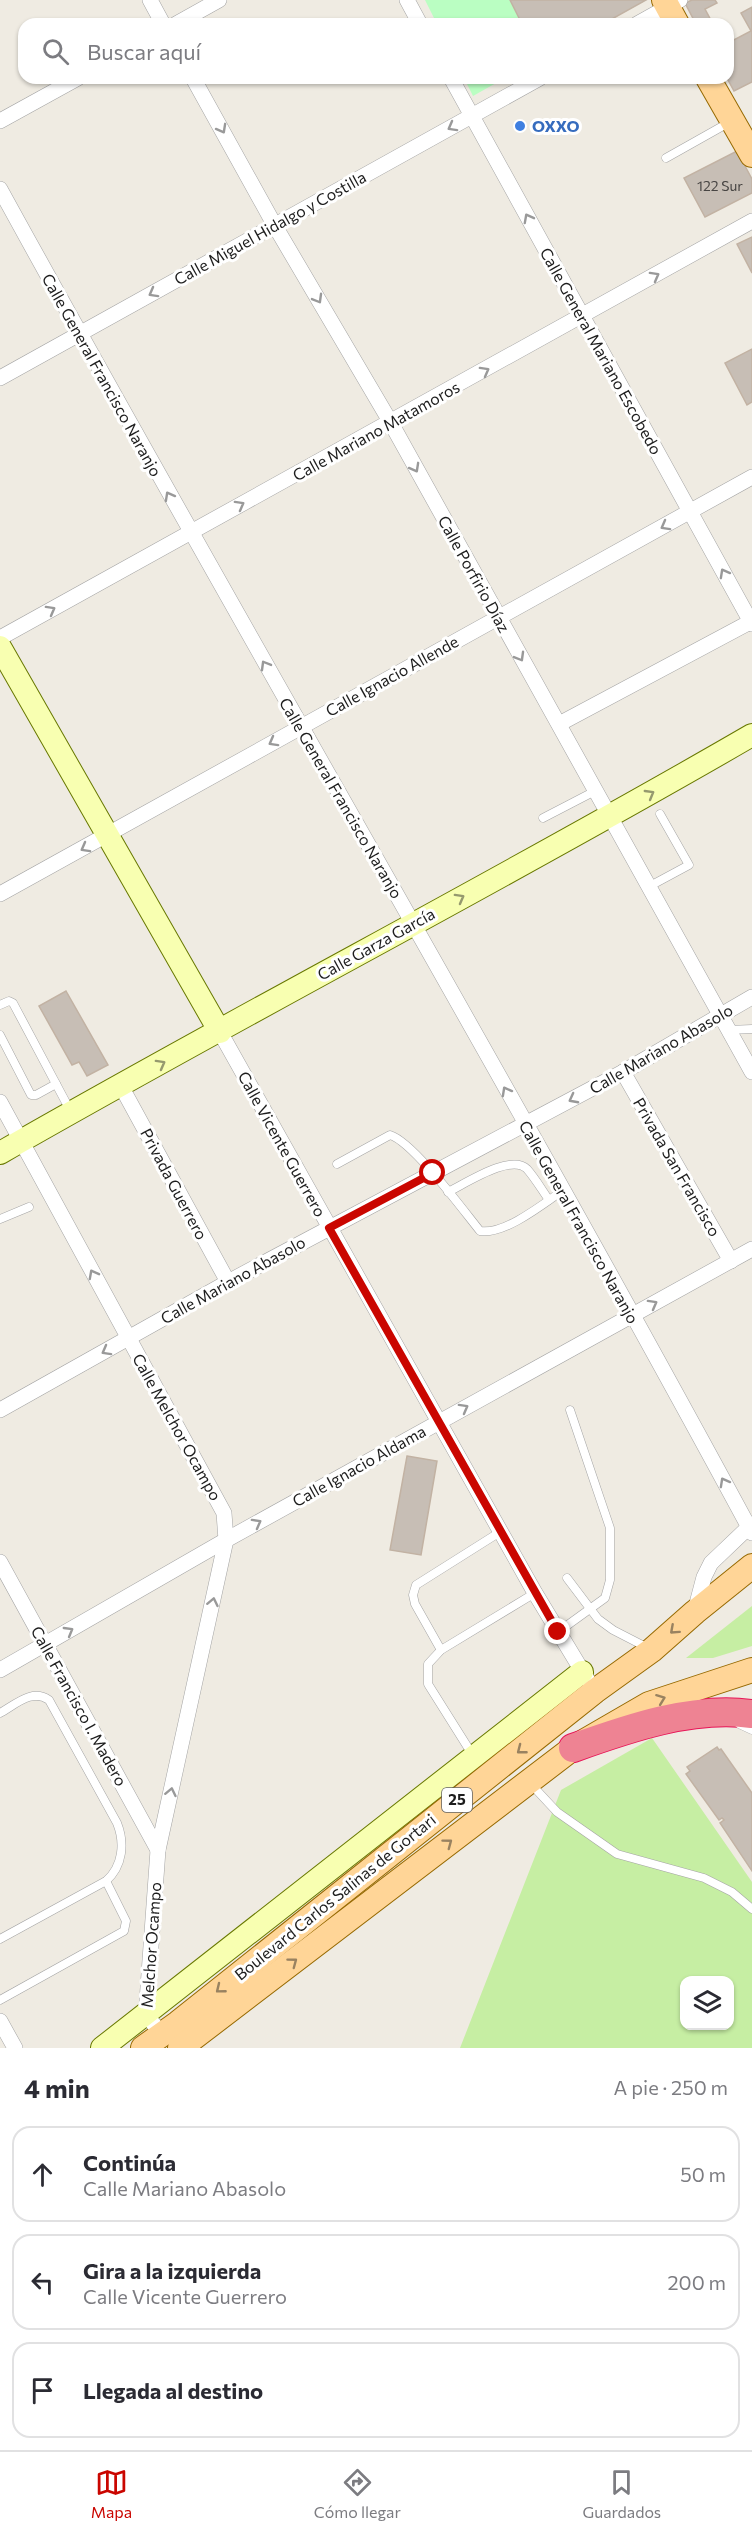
<!DOCTYPE html>
<html lang="es">
<head>
<meta charset="utf-8">
<style>
	body { margin:0; font-family:Commissioner,sans-serif; background:#f7f7f7; color:#2b2b33 }
	.controls { position:absolute; right:18px; bottom:18px; display:grid; overflow:hidden; border-radius:12px; box-shadow:0 2px 4px #0004 }
	.controls button { width:54px; height:54px; display:grid; place-items:center; padding:0; border:0; border-bottom:2px solid #e1e1e2; background:#fff; color:#2b2b33; font:30px sans-serif }
	.stop { position:absolute; width:18px; height:18px; margin:-14px; border:4px solid #ca0600; border-radius:50%; background:#fff }
	.stop.end { background:#ca0600; border-color:#fff; box-shadow:0 2px 6px #0008 }
	.list { margin:0; padding:0; list-style:none }
	h2 { display:flex; justify-content:space-between; align-items:center; height:78px; margin:0; padding:0 24px; font-size:26px }
	h2 small { font-size:20px; font-weight:400; color:#7c7c81 }
	.list li { display:grid; grid-template-columns:39px 1fr auto; gap:18px; align-items:center; box-sizing:border-box; height:96px; margin:0 12px 12px; padding:0 12px; border:2px solid #e1e1e2; border-radius:18px }
	.list b { display:block; font-size:22px; white-space:nowrap }
	.list p { margin:0; font-size:20px; white-space:nowrap; color:#7c7c81 }
	.list em { font-size:20px; font-style:normal; color:#7c7c81 }
	.icon { flex:none; width:33px; height:33px; fill:none; stroke:currentColor; stroke-width:2; stroke-linecap:round; stroke-linejoin:round }
	.map { position:relative; flex:none; width:752px; height:2048px; overflow:hidden }
	.search { position:absolute; background:#fff; box-shadow:0 2px 4px #0004; left:18px; right:18px; top:18px; height:66px; display:flex; align-items:center; gap:15px; box-sizing:border-box; padding:0 21px; border-radius:18px; color:#7c7c81; font-size:22px }
	.sheet { height:402px; background:#fff }
	nav { display:flex; justify-content:space-around; align-items:center; box-sizing:border-box; height:84px; border-top:2px solid #e1e1e2; background:#fff; font-size:16px; color:#7c7c81 }
	nav a { display:grid; justify-items:center; gap:3px }
	nav .on { color:#ca0600 }
	.map>svg:first-child { display:block }
</style>
</head>
<body>
<div class="map">
<svg width="752" height="2048" viewBox="0 0 752 2048">
	<rect width="100%" height="100%" fill="#efebe2"/>
	<!-- grass -->
	<g fill="#c6eea3" fill-rule="evenodd">
		<path d="M752,1606V1646L713,1658H686Z"/>
		<path d="M652,1738L752,1882V2048H460L561,1790ZM684,1980H730V2026H684Z"/>
	</g>
	<!-- park -->
	<g fill="#bafec2">
		<path d="M425,0H646L602,24H437Z"/>
		<path d="M464,78H505L473,96Z"/>
	</g>
	<!-- building -->
	<g fill="#c7beb5" stroke="#c2b2a3" stroke-width="1.5">
		<path d="M510,0H646L603,24H522Z"/>
		<path d="M692,0H715L717,3L705,9L713,24H696L685,3Z"/>
		<path d="M752,7V82L734,91L727,78L728,43L751,31L741,13Z"/>
		<path d="M737,151L752,179V193L705,217L684,178Z"/>
		<path d="M752,237V273L737,244Z"/>
		<path d="M752,349V402L747,405L725,363Z"/>
		<path d="M66,991L108,1065L87,1076L79,1062L72,1065L39,1006Z"/>
		<path d="M407,1456L437,1461L421,1555L390,1550Z"/>
		<path d="M717,1747L719,1750L721,1749L752,1793V1871L720,1823L724,1820L722,1818L719,1820L686,1774L690,1771L687,1767Z"/>
	</g>
	<g fill="none" stroke-linecap="round" stroke-linejoin="round">
		<defs>
			<g id="lane">
				<path d="M666,158L730,122"/>
				<path d="M543,818L597,790"/>
				<path d="M650,886L689,865L660,814"/>
				<path d="M0,1005L9,1001L13,1003L71,1112"/>
				<path d="M729,1030L752,1029"/>
				<path d="M0,1035L31,1095H36L56,1084"/>
				<path d="M337,1164L390,1135C413,1142 463,1210 480,1231C504,1235 542,1205 562,1191"/>
				<path d="M448,1192C465,1184 511,1153 527,1169C535,1178 542,1190 549,1200"/>
				<path d="M0,1219L29,1207"/>
				<path d="M567,1578L598,1619L613,1630L648,1648"/>
				<path d="M558,1632L605,1598L610,1580V1528L570,1410"/>
				<path d="M441,1650L415,1604L413,1595L416,1585L500,1532"/>
				<path d="M0,1713C15,1705 32,1688 49,1700L117,1823C125,1843 123,1866 106,1881L0,1939"/>
				<path d="M739,1724L752,1730"/>
				<path d="M472,1754L428,1684V1664L441,1650L535,1593"/>
				<path d="M530,1783L557,1812L617,1854L704,1878L732,1892L752,1909"/>
				<path d="M0,2000L124,1931L126,1921L106,1881"/>
			</g>
			<g id="street">
				<path d="M150,0L163,24"/>
				<path d="M407,0L420,24"/>
				<path d="M176,24L219,0"/>
				<path d="M637,24L680,0"/>
				<path d="M193,78L275,226L391,423L752,1072"/>
				<path d="M451,78L752,624"/>
				<path d="M0,121L78,78"/>
				<path d="M0,189C247,639 508,1081 752,1533"/>
				<path d="M0,378L540,78"/>
				<path d="M0,638L752,221"/>
				<path d="M559,724L750,622"/>
				<path d="M0,894L752,477"/>
				<path d="M220,1032L535,1593L587,1679"/>
				<path d="M623,1072L731,1261"/>
				<path d="M121,1086L228,1282"/>
				<path d="M0,1102L224,1513L226,1540L158,1850L146,2015L162,2034"/>
				<path d="M0,1410L228,1282L623,1072L752,997"/>
				<path d="M0,1562L158,1850"/>
				<path d="M695,1611L704,1577L711,1563L752,1524"/>
				<path d="M0,1670L226,1540L752,1249"/>
				<path d="M0,2021L15,2048"/>
			</g>
			<g id="secondary">
				<path d="M0,647L220,1032"/>
				<path d="M0,1153C249,1010 504,879 752,735"/>
				<path d="M102,2048L582,1672"/>
			</g>
			<g id="primary">
				<path d="M664,0L677,24"/>
				<path d="M708,78L752,155"/>
				<path d="M143,2048L178,2023L595,1691L652,1650L695,1612L752,1566"/>
				<path d="M180,2048L573,1748L649,1704L752,1670"/>
			</g>
			<path id="highway" d="M573,1748C629,1728 692,1706 752,1714"/>
		</defs>
		<!-- lane casing -->
		<use href="#lane" stroke="#a4a4a4" stroke-width="9"/>
		<!-- street casing -->
		<use href="#street" stroke="#a4a4a4" stroke-width="16"/>
		<!-- secondary casing -->
		<use href="#secondary" stroke="#687800" stroke-width="24"/>
		<!-- primary casing -->
		<use href="#primary" stroke="#966900" stroke-width="26"/>
		<!-- highway casing -->
		<use href="#highway" stroke="#e71557" stroke-width="30"/>
		<!-- lane -->
		<use href="#lane" stroke="#fff" stroke-width="8"/>
		<!-- street -->
		<use href="#street" stroke="#fff" stroke-width="15"/>
		<!-- secondary -->
		<use href="#secondary" stroke="#f8ffb1" stroke-width="22"/>
		<!-- primary -->
		<use href="#primary" stroke="#ffd597" stroke-width="24"/>
		<!-- highway -->
		<use href="#highway" stroke="#ee8393" stroke-width="28"/>
	</g>
	<!-- one-way arrows -->
	<defs><path id="oneway-chevron" d="M-2-3.5L2.5 0L-2 3.5" fill="none" stroke-width="1.6" stroke-linecap="round" stroke-linejoin="round" transform="scale(1.5)"/></defs>
	<g stroke="#999">
		<use href="#oneway-chevron" transform="translate(452 127) rotate(151)"/>
		<use href="#oneway-chevron" transform="translate(222 129) rotate(61)"/>
		<use href="#oneway-chevron" transform="translate(528 218) rotate(-118)"/>
		<use href="#oneway-chevron" transform="translate(655 276) rotate(-29)"/>
		<use href="#oneway-chevron" transform="translate(153 293) rotate(151)"/>
		<use href="#oneway-chevron" transform="translate(318 299) rotate(60)"/>
		<use href="#oneway-chevron" transform="translate(485 371) rotate(-29)"/>
		<use href="#oneway-chevron" transform="translate(415 468) rotate(61)"/>
		<use href="#oneway-chevron" transform="translate(169 496) rotate(-119)"/>
		<use href="#oneway-chevron" transform="translate(240 505) rotate(-29)"/>
		<use href="#oneway-chevron" transform="translate(665 526) rotate(151)"/>
		<use href="#oneway-chevron" transform="translate(724 573) rotate(-119)"/>
		<use href="#oneway-chevron" transform="translate(51 610) rotate(-29)"/>
		<use href="#oneway-chevron" transform="translate(520 657) rotate(60)"/>
		<use href="#oneway-chevron" transform="translate(265 665) rotate(-120)"/>
		<use href="#oneway-chevron" transform="translate(273 742) rotate(151)"/>
		<use href="#oneway-chevron" transform="translate(85 848) rotate(151)"/>
		<use href="#oneway-chevron" transform="translate(506 1091) rotate(-119)"/>
		<use href="#oneway-chevron" transform="translate(573 1099) rotate(152)"/>
		<use href="#oneway-chevron" transform="translate(93 1274) rotate(-118)"/>
		<use href="#oneway-chevron" transform="translate(653 1304) rotate(-29)"/>
		<use href="#oneway-chevron" transform="translate(106 1351) rotate(151)"/>
		<use href="#oneway-chevron" transform="translate(464 1408) rotate(-29)"/>
		<use href="#oneway-chevron" transform="translate(724 1482) rotate(-119)"/>
		<use href="#oneway-chevron" transform="translate(257 1523) rotate(-29)"/>
		<use href="#oneway-chevron" transform="translate(213 1602) rotate(-78)"/>
		<use href="#oneway-chevron" transform="translate(69 1631) rotate(-30)"/>
		<use href="#oneway-chevron" transform="translate(171 1792) rotate(-78)"/>
	</g>
	<g stroke="#95996e">
		<use href="#oneway-chevron" transform="translate(650 794) rotate(-30)"/>
		<use href="#oneway-chevron" transform="translate(460 898) rotate(-29)"/>
		<use href="#oneway-chevron" transform="translate(161 1064) rotate(-29)"/>
	</g>
	<g stroke="#998260">
		<use href="#oneway-chevron" transform="translate(674 1630) rotate(138)"/>
		<use href="#oneway-chevron" transform="translate(661 1699) rotate(-21)"/>
		<use href="#oneway-chevron" transform="translate(521 1750) rotate(142)"/>
		<use href="#oneway-chevron" transform="translate(448 1843) rotate(-37)"/>
		<use href="#oneway-chevron" transform="translate(293 1962) rotate(-37)"/>
		<use href="#oneway-chevron" transform="translate(220 1989) rotate(141)"/>
	</g>
	<g fill="none" stroke-linecap="round" stroke-linejoin="round">
		<!-- route -->
		<path stroke="#ca0600" stroke-width="8" d="M433,1173L329,1228L558,1632"/>
	</g>
	<!-- markers -->
	<circle fill="#3f7fe0" stroke="#fff" stroke-width="2" cx="520" cy="126" r="6"/>
	<g text-anchor="middle" stroke-width="6" stroke-linejoin="round" paint-order="stroke">
		<!-- number labels -->
		<g font-size="14" fill="#484543">
			<text x="720" y="191">122 Sur</text>
		</g>
		<!-- shield labels -->
		<rect fill="#fff" stroke="#616161" stroke-width="1.5" x="442" y="1788" width="30" height="24" rx="4.5"/>
		<g font-size="15" font-weight="bold" fill="#1d1d1d">
			<text x="457" y="1805">25</text>
		</g>
		<!-- shop labels -->
		<g font-size="16" font-weight="bold" fill="#366cbe" stroke="#fff" text-anchor="start">
			<text x="532" y="132">OXXO</text>
		</g>
		<!-- street labels -->
		<g font-size="16" fill="#1d1d1d" stroke="#fff">
			<text transform="translate(270 228) rotate(-29)" y="6">Calle Miguel Hidalgo y Costilla</text>
			<text transform="translate(601 351) rotate(61)" y="6">Calle General Mariano Escobedo</text>
			<text transform="translate(102 375) rotate(61)" y="6">Calle General Francisco Naranjo</text>
			<text transform="translate(376 431) rotate(-29)" y="6">Calle Mariano Matamoros</text>
			<text transform="translate(474 574) rotate(61)" y="6">Calle Porfirio Díaz</text>
			<text transform="translate(392 676) rotate(-29)" y="6">Calle Ignacio Allende</text>
			<text transform="translate(341 798) rotate(60)" y="6">Calle General Francisco Naranjo</text>
			<text transform="translate(376 944) rotate(-29)" y="6">Calle Garza García</text>
			<text transform="translate(661 1049) rotate(-30)" y="6">Calle Mariano Abasolo</text>
			<text transform="translate(282 1144) rotate(61)" y="6">Calle Vicente Guerrero</text>
			<text transform="translate(677 1167) rotate(60)" y="6">Privada San Francisco</text>
			<text transform="translate(174 1184) rotate(62)" y="6">Privada Guerrero</text>
			<text transform="translate(579 1222) rotate(61)" y="6">Calle General Francisco Naranjo</text>
			<text transform="translate(233 1280) rotate(-29)" y="6">Calle Mariano Abasolo</text>
			<text transform="translate(177 1427) rotate(61)" y="6">Calle Melchor Ocampo</text>
			<text transform="translate(359 1466) rotate(-29)" y="6">Calle Ignacio Aldama</text>
			<text transform="translate(79 1706) rotate(61)" y="6">Calle Francisco I. Madero</text>
			<text transform="translate(335 1897) rotate(-39)" y="6">Boulevard Carlos Salinas de Gortari</text>
			<text transform="translate(151 1945) rotate(-86)" y="6">Melchor Ocampo</text>
		</g>
	</g>
</svg>
<div class="controls">
<button><svg class="icon" aria-label="layers" viewBox="0 0 24 24"><path d="M12 4l9 5-9 5-9-5zM3 14l9 5 9-5"/></svg></button>
</div>
<div class="stop" style="left:433px;top:1173px"></div>
<div class="stop end" style="left:558px;top:1632px"></div>
<div class="search"><svg class="icon" aria-label="search" viewBox="0 0 24 24"><circle cx="10" cy="10" r="6"/><path d="M15 15l6 6"/></svg>Buscar aquí</div>
</div>
<section class="sheet">
<h2>4 min<small>A pie · 250 m</small></h2>
<ul class="list">
<li><svg class="icon" aria-label="ahead" viewBox="0 0 24 24"><path d="M12 20V5M6 11l6-6 6 6"/></svg><div><b>Continúa</b><p>Calle Mariano Abasolo</p></div><em>50 m</em></li>
<li><svg class="icon" aria-label="left" viewBox="0 0 24 24"><path d="M17 20v-9H6M10 6l-5 5 5 5"/></svg><div><b>Gira a la izquierda</b><p>Calle Vicente Guerrero</p></div><em>200 m</em></li>
<li><svg class="icon" aria-label="arrive" viewBox="0 0 24 24"><path d="M6 21V4h12l-3 4 3 4H6"/></svg><div><b>Llegada al destino</b></div></li>
</ul>
</section>
<nav>
<a class="on"><svg class="icon" aria-label="map" viewBox="0 0 24 24"><path d="M3 6l6-2 6 2 6-2v14l-6 2-6-2-6 2zM9 4v14M15 6v14"/></svg>Mapa</a>
<a><svg class="icon" aria-label="directions" viewBox="0 0 24 24"><path d="M12 3l9 9-9 9-9-9zM9 14v-3h6M13 9l2 2-2 2"/></svg>Cómo llegar</a>
<a><svg class="icon" aria-label="saved" viewBox="0 0 24 24"><path d="M7 4h10v16l-5-4-5 4z"/></svg>Guardados</a>
</nav>
</body>
</html>
